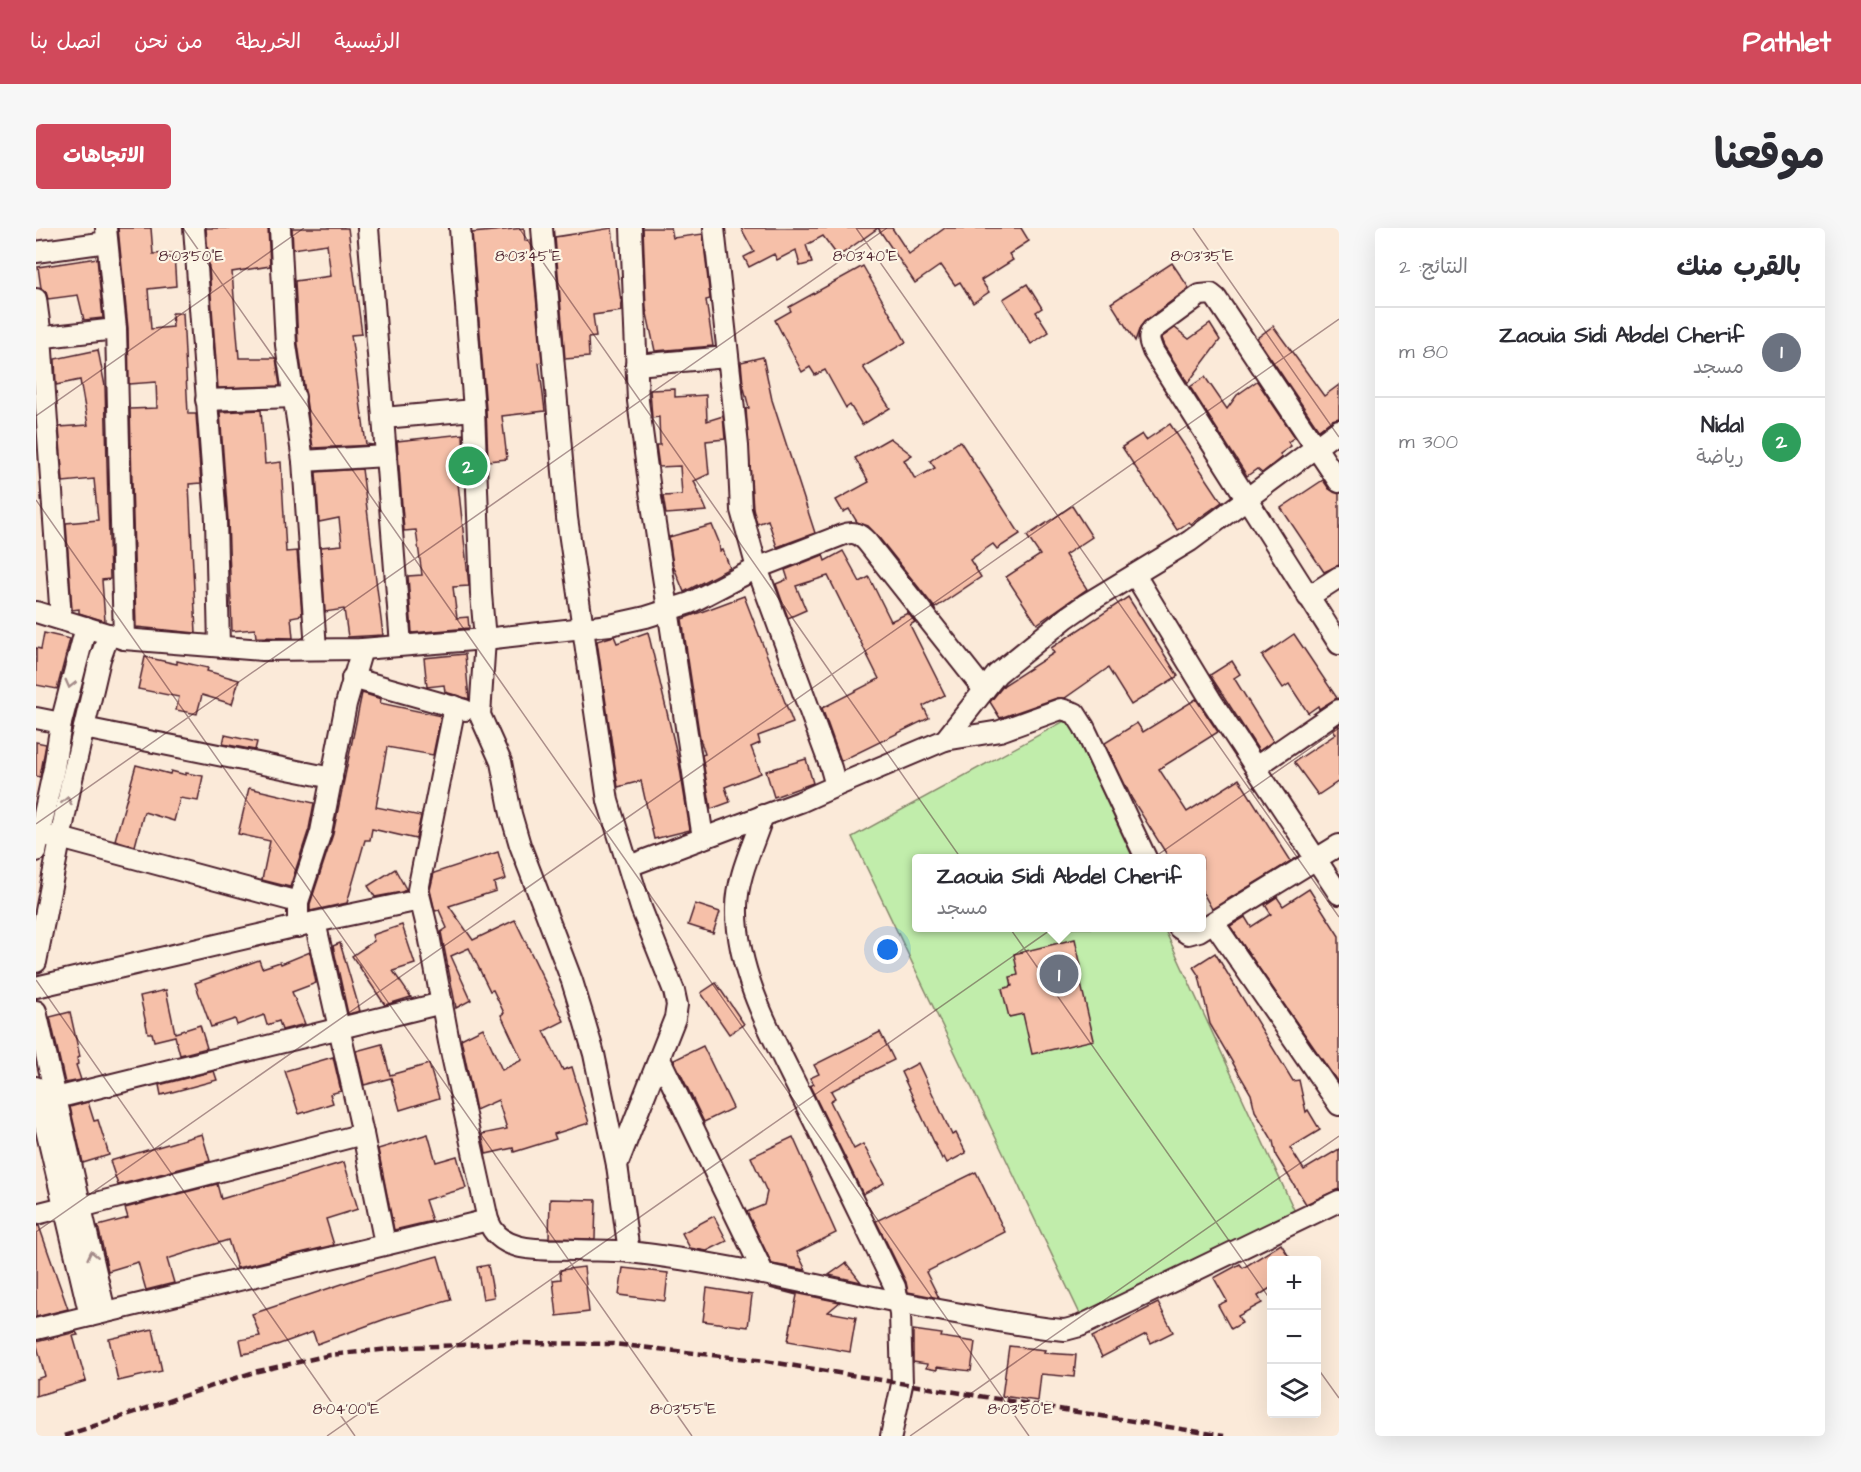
<!DOCTYPE html>
<html lang="ar">
<head>
<meta charset="utf-8">
<style>
	body { margin:0; font-family:"Architects Daughter","Playpen Sans Arabic",sans-serif; background:#f7f7f7; color:#2b2b33; direction:rtl }
	.controls { position:absolute; right:18px; bottom:18px; display:grid; overflow:hidden; border-radius:6px; box-shadow:0 6px 24px #0002 }
	.controls button { width:54px; height:54px; display:grid; place-items:center; padding:0; border:0; border-bottom:2px solid #e1e1e2; background:#fff; color:#2b2b33; font:30px sans-serif }
	.you { position:absolute; left:852px; top:722px; width:21px; height:21px; margin:-15px; border:4px solid #fff; border-radius:50%; background:#1a73e8; box-shadow:0 0 0 9px #1a73e833 }
	.badge { display:grid; place-items:center; width:39px; height:39px; border-radius:50%; background:#d1495b; color:#fff; font-size:20px; font-weight:700 }
	.pin { position:absolute; translate:-50% -50%; border:3px solid #fff; box-shadow:0 2px 6px #0006 }
	.popup { position:absolute; left:876px; top:626px; width:294px; height:78px; box-sizing:border-box; display:grid; place-content:center; border-radius:6px; background:#fff; filter:drop-shadow(0 2px 4px #0005); font-size:20px; white-space:nowrap; color:#7c7c81 }
	.popup b { font-size:22px; color:#2b2b33 }
	.popup::after { content:''; position:absolute; left:50%; top:100%; margin-left:-12px; border:12px solid transparent; border-top-color:#fff }
	.list { margin:0; padding:0; list-style:none }
	h2 { display:flex; justify-content:space-between; align-items:center; height:78px; margin:0; padding:0 24px; font-size:26px }
	h2 small { font-size:20px; font-weight:400; color:#7c7c81 }
	.list li { display:grid; grid-template-columns:39px 1fr auto; gap:18px; align-items:center; box-sizing:border-box; height:90px; padding:0 24px; border-top:2px solid #e1e1e2 }
	.list b { display:block; font-size:22px; white-space:nowrap }
	.list p { margin:0; font-size:20px; white-space:nowrap; color:#7c7c81 }
	.list em { font-size:20px; font-style:normal; color:#7c7c81 }
	.icon { flex:none; width:33px; height:33px; fill:none; stroke:currentColor; stroke-width:2; stroke-linecap:round; stroke-linejoin:round }
	.map { position:relative; flex:none; width:1303px; height:1208px; overflow:hidden; direction:ltr; border-radius:6px }
	header { display:flex; align-items:center; gap:36px; box-sizing:border-box; height:84px; padding:0 30px; background:#d1495b; color:#fff }
	header strong { font-size:28px }
	nav { display:flex; gap:33px; margin-inline-start:auto; font-size:21px }
	.intro { display:flex; align-items:center; justify-content:space-between; box-sizing:border-box; height:144px; padding:0 36px }
	h1 { margin:0; font-size:42px }
	.button { padding:15px 27px; border-radius:6px; background:#d1495b; color:#fff; font-size:21px; font-weight:700 }
	main { display:flex; gap:36px; padding:0 36px }
	aside { flex:1; background:#fff; border-radius:6px; box-shadow:0 6px 24px #0002 }
	.map>svg:first-child { display:block }
</style>
</head>
<body>
<header>
<strong>Pathlet</strong>
<nav><a>الرئيسية</a><a>الخريطة</a><a>من نحن</a><a>اتصل بنا</a></nav>
</header>
<div class="intro"><h1>موقعنا</h1><a class="button">الاتجاهات</a></div>
<main>
<aside>
<h2>بالقرب منك<small>النتائج: 2</small></h2>
<ul class="list">
<li><span class="badge" style="background:#6b7280">1</span><div><b>Zaouia Sidi Abdel Cherif</b><p>مسجد</p></div><em>80 m</em></li>
<li><span class="badge" style="background:#2e9e5b">2</span><div><b>Nidal</b><p>رياضة</p></div><em>300 m</em></li>
</ul>
</aside>
<div class="map">
<svg width="1303" height="1208" viewBox="0 0 1303 1208">
	<rect width="100%" height="100%" fill="#fbead9"/>
	<filter id="ink" filterUnits="userSpaceOnUse"><feTurbulence type="fractalNoise" baseFrequency=".0167" numOctaves="2"/><feDisplacementMap in="SourceGraphic" scale="12" xChannelSelector="R" yChannelSelector="G"/><feConvolveMatrix kernelMatrix="1 2 1 2 8 2 1 2 1" color-interpolation-filters="sRGB"/></filter>
	<g filter="url(#ink)">
		<!-- green -->
		<path fill="#c1edab" stroke="#86866b" stroke-width="1.5" d="M1032,491L1097,630H880V700H1128L1259,984L1045,1088L816,609Z"/>
		<!-- building -->
		<g fill="#f6c0a9" stroke="#4a1f2b" stroke-width="1.5">
			<path d="M82,0H115L117,26L138,25L140,58L112,61L115,101L137,99L136,85H147L152,186H160L165,255L153,256L160,405L100,399L94,181L121,180L120,154L93,156L92,100Z"/>
			<path d="M170,0H232L234,38L196,44L203,130H240L244,158L182,160Z"/>
			<path d="M256,0H312L326,106L315,107L330,216L337,217L277,220L262,116L259,53L295,48L291,16L257,21Z"/>
			<path d="M488,0L489,13L495,12L506,134L503,135L509,183L466,188L471,231L452,233L450,181L436,5Z"/>
			<path d="M576,0L586,83L557,87L560,109L552,110L553,129L529,131L519,9Z"/>
			<path d="M607,0H635L637,10L667,6L674,71L670,72L677,118L619,123L610,81Z"/>
			<path d="M705,0H842L807,25L801,27L787,8L770,17L776,35L764,38L760,22L741,32L738,26L713,39L708,29L718,24Z"/>
			<path d="M842,0H856L873,26L909,0H985L993,13L973,26L977,32L945,52L953,64L937,75L924,54L919,57L905,37L879,55Z"/>
			<path d="M61,30L67,90L48,92L42,67L12,71L10,64L5,60L2,39Z"/>
			<path d="M1136,35L1153,60L1109,93L1104,99L1099,113L1075,75Z"/>
			<path d="M827,38L870,114L827,139L854,180L826,197L814,177L810,180L789,142L779,147L774,139L766,144L739,92L755,83L753,79Z"/>
			<path d="M991,56L1006,80L1000,84L1013,104L995,116L967,71Z"/>
			<path d="M1174,96L1184,112L1152,155L1128,118L1125,110L1139,100L1153,111Z"/>
			<path d="M1237,98L1288,168L1303,157V190L1296,192L1283,202L1221,110Z"/>
			<path d="M62,122L69,158L74,351L66,352L69,393L43,385V381L36,382L30,295L62,292L58,251L27,254L23,199L52,197L44,152L20,157L19,131Z"/>
			<path d="M727,129L736,172L779,305L741,319L732,292L721,296L717,280L710,181L713,180L707,156L705,134Z"/>
			<path d="M1169,149L1191,181L1201,167L1221,153L1259,209L1252,214L1255,218L1244,226L1246,229L1226,245L1221,241L1211,248L1154,159Z"/>
			<path d="M639,161V169L670,167L671,193L687,188L689,211L670,213L673,246L658,253L671,283L630,286L627,268L646,267L644,238L623,239L620,217H624L623,189L616,190L614,162Z"/>
			<path d="M225,182L229,236L245,234L250,324L261,323L266,387L255,389L257,410L220,409L219,401L196,403L192,292L184,184Z"/>
			<path d="M1134,196L1186,274L1155,296L1153,294L1141,302L1086,219L1106,206L1110,212Z"/>
			<path d="M427,206L428,236H420L433,358L417,359L421,390L432,389L433,400L376,405L372,348L386,347L380,302L368,303L361,213Z"/>
			<path d="M854,210L876,227L868,232L879,251L899,240L894,233L924,213L984,306L961,321L957,316L934,332L945,349L899,380L840,306L832,298L821,294L813,281L807,284L800,272L833,254L819,230Z"/>
			<path d="M326,241L347,407L312,409L308,381L289,384L285,319L306,317L303,290L283,294L280,244Z"/>
			<path d="M1287,252L1293,261L1303,266V337L1288,344L1245,280Z"/>
			<path d="M1036,278L1056,309L1029,327L1051,361L1001,396L970,349L1004,327L991,308Z"/>
			<path d="M676,297L683,314L684,323L687,322L694,340L648,364L637,337L633,309Z"/>
			<path d="M807,323L824,354L833,349L855,393L872,385L879,394L874,397L909,467L887,478L893,490L805,533L786,480L843,451L792,348L760,358L770,382L752,390L740,356L752,351L749,342L787,327L789,333Z"/>
			<path d="M708,368L757,495L722,508L724,515L715,519L725,545L689,559L694,574L675,581L666,527L669,526L664,511L646,391Z"/>
			<path d="M1092,369L1142,448L1095,477L1072,440L1029,470H1021L964,490L954,474L968,457L1018,425L1015,420Z"/>
			<path d="M612,404L643,535L654,602L618,611L605,553L582,559L561,413L578,408L581,415Z"/>
			<path d="M8,405L34,411L21,461L0,457V420L5,421Z"/>
			<path d="M1258,406L1301,470L1283,481L1282,478L1272,485L1253,456L1247,460L1226,428Z"/>
			<path d="M429,426L433,471L409,464L408,457L391,459L388,430Z"/>
			<path d="M109,429L141,436V433L172,440L171,443L203,452L196,476L166,467L161,486L140,482L143,469L102,461Z"/>
			<path d="M1196,433L1204,446L1198,450L1237,513L1223,523L1174,447Z"/>
			<path d="M326,465L345,471L344,475L405,488L397,527L351,519L340,579L385,588L380,611L336,601L334,612H329L311,675L274,683V676L297,606Z"/>
			<path d="M1160,471L1182,504L1123,541L1151,584L1203,551L1255,633L1176,681L1166,663V630H1133L1096,571L1069,515L1101,495L1107,504Z"/>
			<path d="M1303,497V553L1282,567L1258,534L1300,506L1297,501Z"/>
			<path d="M189,507L221,514L219,522L187,516Z"/>
			<path d="M0,514L10,516L4,549L0,548Z"/>
			<path d="M770,531L777,555L738,569L730,543Z"/>
			<path d="M100,537L134,546L135,543L150,547V545L167,548L162,573L144,570L138,593L108,584L99,618L79,612Z"/>
			<path d="M213,560L278,575L273,601L254,659L226,652L234,613L202,606Z"/>
			<path d="M462,624L470,651L458,655L460,663L413,678L437,712L479,692L528,793L508,803L527,842L536,839L553,895L518,906L520,911L478,924L477,920L450,926L446,906L471,901L462,872L440,882L425,811L447,800L466,842L486,832L465,787L468,785L457,762L454,763L433,720L415,728L435,772L420,780L405,704L411,700L403,682L399,683L394,662L398,645Z"/>
			<path d="M359,641L370,661L366,664L339,669L332,658Z"/>
			<path d="M1273,661L1303,708V856L1194,698L1209,689L1215,699L1235,686L1229,677L1241,669L1247,678Z"/>
			<path d="M659,676L684,684L677,705L652,697Z"/>
			<path d="M366,697L379,736L357,743L375,769L349,777L316,728L338,713L336,707Z"/>
			<path d="M1039,711L1045,738L1041,739L1058,812L996,826L987,786L973,789L966,761L976,758L974,749L982,747L978,726Z"/>
			<path d="M304,715L324,783L312,786L297,718Z"/>
			<path d="M274,724L280,755L256,764L269,796L246,802L243,793L231,797L228,787L201,797L199,791L175,799L159,755L223,732L226,740L244,734L245,736Z"/>
			<path d="M1179,725L1257,853L1263,852L1270,884L1272,882L1284,902L1254,920L1268,942L1303,921V961L1270,976L1240,928L1237,913L1219,883L1215,866L1174,796L1163,748L1157,739Z"/>
			<path d="M680,755L708,796L693,806L665,765Z"/>
			<path d="M130,762L139,805L164,797L171,820L144,827L139,808L118,813L116,805H112L104,768Z"/>
			<path d="M34,784L44,829L41,830L42,836L40,837L45,852L29,855L14,789Z"/>
			<path d="M844,804L858,832L795,863L799,870L794,873L818,921L827,916L848,955L827,966L774,858L778,856L774,850L783,846L778,837Z"/>
			<path d="M346,816L354,847L393,836L403,870L364,882L355,850L328,857L320,823Z"/>
			<path d="M667,818L697,880L668,894L638,832Z"/>
			<path d="M297,829L305,863L294,866L297,875L263,886L249,843Z"/>
			<path d="M882,835L916,907L920,905L930,925L911,935L908,929L906,931L865,844Z"/>
			<path d="M178,843L181,852L125,867L123,857Z"/>
			<path d="M52,874L58,893L62,892L73,927L47,935L34,879Z"/>
			<path d="M166,906L174,933L82,957L74,933Z"/>
			<path d="M392,906L400,934L421,928L430,960L389,972L396,993L358,1002L342,921Z"/>
			<path d="M757,909L800,1005L761,1024L770,1042L736,1036L711,984L728,977L731,964L715,929Z"/>
			<path d="M308,934L322,981L290,991L298,1017L201,1040L192,1012L131,1031L138,1055L110,1062L102,1034L72,1043L62,998L92,990L89,980L181,956L185,971Z"/>
			<path d="M940,944L969,1004L890,1044L903,1070L872,1064L870,1054L840,993Z"/>
			<path d="M514,971L560,972L559,1011L513,1010Z"/>
			<path d="M678,988L691,1013L671,1023L654,1020L646,1005Z"/>
			<path d="M0,998H3L32,1081L0,1089Z"/>
			<path d="M1245,1016L1255,1032H1236V1059L1222,1068L1226,1075L1202,1088L1206,1095L1195,1101L1182,1077L1191,1073L1178,1050L1204,1036L1207,1040Z"/>
			<path d="M402,1028L415,1072L352,1090L281,1116L277,1104L227,1122L207,1126L204,1112L224,1108L216,1086L333,1047Z"/>
			<path d="M810,1035L825,1054L793,1047Z"/>
			<path d="M452,1037L458,1069L447,1071L441,1039Z"/>
			<path d="M548,1039L553,1084L521,1088L517,1052L525,1051L524,1042Z"/>
			<path d="M587,1040L632,1045L629,1073L583,1067Z"/>
			<path d="M671,1060L716,1067L712,1099L667,1093Z"/>
			<path d="M734,1060L804,1074L792,1084L820,1089L814,1124L752,1113L761,1067Z"/>
			<path d="M1122,1075L1137,1104L1115,1115L1110,1106L1066,1129L1056,1109Z"/>
			<path d="M117,1101L126,1143L82,1153L73,1111Z"/>
			<path d="M877,1102L906,1106L905,1109L939,1114L935,1143L901,1139V1142L890,1140L891,1136L877,1134Z"/>
			<path d="M40,1104L42,1107L37,1108L50,1153L0,1168V1151L9,1148L0,1114Z"/>
			<path d="M973,1118L1009,1122L1008,1125L1040,1127L1038,1149L1005,1146L1002,1173L966,1168Z"/>
		</g>
		<g fill="none" stroke-linecap="round" stroke-linejoin="round">
			<defs>
				<g id="minor">
					<path d="M158,0L180,292L183,418"/>
					<path d="M244,0L250,117L267,233L280,421"/>
					<path d="M332,0L365,417"/>
					<path d="M424,0L438,182L445,366L449,411L444,487L465,534L475,586L484,617L536,753L548,792L558,826L581,937"/>
					<path d="M506,0L531,290L572,573L605,680L638,763L641,777L639,790L581,937L593,1024"/>
					<path d="M595,0L602,173L615,270L667,610"/>
					<path d="M0,24L71,14"/>
					<path d="M0,71L5,109L25,391"/>
					<path d="M80,101L88,411"/>
					<path d="M0,110L80,101L70,0"/>
					<path d="M600,137L691,129"/>
					<path d="M170,172L259,169"/>
					<path d="M347,190L438,182"/>
					<path d="M267,233L350,228"/>
					<path d="M1303,254L1180,70L1175,66L1164,67L1116,102C1111,110 1114,115 1117,123L1303,416"/>
					<path d="M1099,347L1175,472L1303,666"/>
					<path d="M1272,369L1303,349"/>
					<path d="M0,384L88,411L226,422L326,421L449,411L574,397L610,389L654,375L721,340L806,307C817,303 823,305 831,314L948,462"/>
					<path d="M316,450L429,482"/>
					<path d="M419,478L382,662L393,707L413,814L452,992C464,1027 508,1021 539,1022C557,1023 576,1022 594,1024C706,1037 815,1067 925,1086C960,1092 995,1100 1029,1102L1044,1098L1303,973"/>
					<path d="M0,490L25,495"/>
					<path d="M48,500L296,550"/>
					<path d="M909,512L961,446L1030,390L1050,376L1154,313L1303,202"/>
					<path d="M1220,539L1303,482"/>
					<path d="M800,558L909,512L964,503L1025,481L1039,485L1048,499L1110,630"/>
					<path d="M727,587C718,616 701,648 701,679C699,748 744,822 773,883C802,941 830,1000 859,1059L864,1085L866,1156L855,1208"/>
					<path d="M0,606L24,610L262,674"/>
					<path d="M0,623L18,540L25,495L50,399"/>
					<path d="M593,638L764,574L800,558L795,540L721,340L705,282L702,218L678,0"/>
					<path d="M279,694L327,906L349,1016"/>
					<path d="M1178,695L1303,877"/>
					<path d="M262,699V674L285,604L310,476L326,421"/>
					<path d="M1143,700L1152,706L1163,703L1303,617"/>
					<path d="M0,734L36,551L64,431L73,406"/>
					<path d="M0,759L279,694L384,672"/>
					<path d="M0,783L69,1084"/>
					<path d="M624,831L728,1046"/>
					<path d="M0,859L54,1088"/>
					<path d="M20,870L406,775"/>
					<path d="M45,979L327,906"/>
					<path d="M0,986L28,979"/>
					<path d="M0,1101L452,992"/>
				</g>
			</defs>
			<!-- minor casing -->
			<use href="#minor" stroke="#4a1f2b" stroke-width="24"/>
			<!-- minor -->
			<use href="#minor" stroke="#fcf5e5" stroke-width="20"/>
			<!-- rail -->
			<path stroke="#4a1f2b" stroke-width="4.5" stroke-dasharray="9 4.5" stroke-linecap="butt" d="M28,1208L218,1144L294,1127L373,1119L478,1115L577,1116L729,1133L1188,1208"/>
		</g>
		<!-- one-way arrows -->
		<defs><path id="oneway-chevron" d="M-2-3.5L2.5 0L-2 3.5" fill="none" stroke-width="1.6" stroke-linecap="round" stroke-linejoin="round" transform="scale(1.5)"/></defs>
		<g stroke="#a38a88">
			<use href="#oneway-chevron" transform="translate(34 456) rotate(104)"/>
			<use href="#oneway-chevron" transform="translate(31 573) rotate(-79)"/>
			<use href="#oneway-chevron" transform="translate(56 1027) rotate(-103)"/>
		</g>
	</g>
	<!-- ticks -->
	<path fill="none" stroke="#4a1f2b" stroke-width="1.5" stroke-opacity="0.45" d="M147,0L993,1208M483,0L1236,1074M820,0L1303,689M1157,0L1303,209M0,188L268,0M0,272L656,1208M0,596L851,0M0,752L319,1208M0,1004L1303,91M1280,1138L1303,1170M291,1208L1303,500M874,1208L1303,908"/>
	<g font-size="15" text-anchor="middle" fill="#4a1f2b" stroke="#fcf5e5" stroke-width="4.5" stroke-linejoin="round" paint-order="stroke">
		<text x="155" y="33">8°03'50"E</text>
		<text x="1166" y="33">8°03'35"E</text>
		<text x="492" y="33">8°03'45"E</text>
		<text x="829" y="33">8°03'40"E</text>
		<text x="310" y="1186">8°04'00"E</text>
		<text x="647" y="1186">8°03'55"E</text>
		<text x="984" y="1186">8°03'50"E</text>
	</g>
</svg>
<div class="controls">
<button>+</button>
<button>−</button>
<button><svg class="icon" aria-label="layers" viewBox="0 0 24 24"><path d="M12 4l9 5-9 5-9-5zM3 14l9 5 9-5"/></svg></button>
</div>
<div class="you"></div>
<div class="pin badge" style="left:1023px;top:746px;background:#6b7280">1</div>
<div class="popup"><b>Zaouia Sidi Abdel Cherif</b>مسجد</div>
<div class="pin badge" style="left:432px;top:238px;background:#2e9e5b">2</div>
</div>
</main>
</body>
</html>
